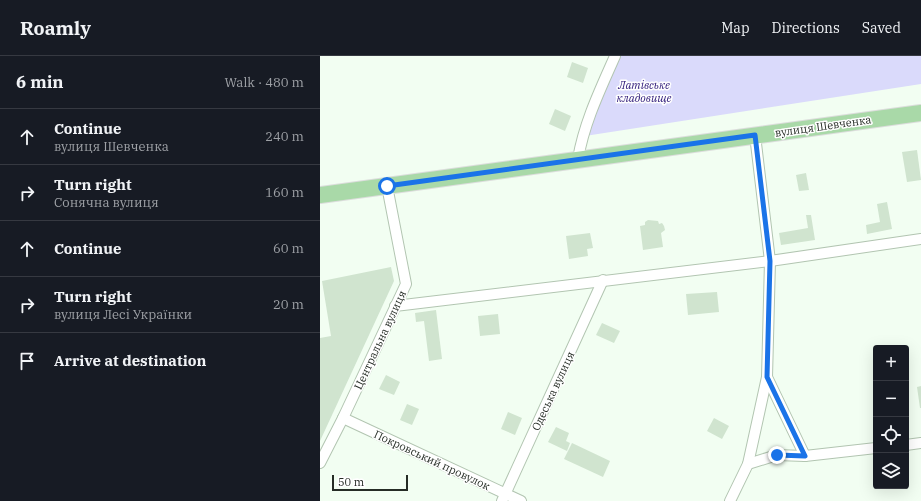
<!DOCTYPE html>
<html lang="en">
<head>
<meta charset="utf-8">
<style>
	body { margin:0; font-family:"IBM Plex Serif",serif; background:#242831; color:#f1f3f6 }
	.controls { position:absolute; right:12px; bottom:12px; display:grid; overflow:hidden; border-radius:4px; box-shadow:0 4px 16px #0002 }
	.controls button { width:36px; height:36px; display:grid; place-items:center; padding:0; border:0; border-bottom:1px solid #363941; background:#171b24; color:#f1f3f6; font:20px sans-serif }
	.scale { position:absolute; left:12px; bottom:10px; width:76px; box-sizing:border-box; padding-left:4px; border:2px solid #252c25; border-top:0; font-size:11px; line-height:14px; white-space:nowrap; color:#252c25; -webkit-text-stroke:3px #fff; paint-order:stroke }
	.stop { position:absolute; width:12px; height:12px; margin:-9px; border:3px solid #1a73e8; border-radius:50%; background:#fff }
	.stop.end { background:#1a73e8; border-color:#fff; box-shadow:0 1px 4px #0008 }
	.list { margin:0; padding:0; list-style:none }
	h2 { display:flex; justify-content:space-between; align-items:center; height:52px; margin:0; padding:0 16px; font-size:17px }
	h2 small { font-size:13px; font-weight:400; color:#9ea1a6 }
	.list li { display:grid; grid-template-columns:26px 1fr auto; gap:12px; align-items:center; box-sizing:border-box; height:56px; padding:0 16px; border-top:1px solid #363941 }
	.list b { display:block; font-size:15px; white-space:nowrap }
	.list p { margin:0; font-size:13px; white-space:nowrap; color:#9ea1a6 }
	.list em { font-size:13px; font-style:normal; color:#9ea1a6 }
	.icon { flex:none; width:22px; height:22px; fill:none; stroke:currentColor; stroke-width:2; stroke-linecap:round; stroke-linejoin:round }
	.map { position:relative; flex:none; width:601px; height:445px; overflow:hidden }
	header { display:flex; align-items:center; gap:24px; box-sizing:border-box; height:56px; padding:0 20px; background:#171b24; border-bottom:1px solid #363941 }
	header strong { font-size:19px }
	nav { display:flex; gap:22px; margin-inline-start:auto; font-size:14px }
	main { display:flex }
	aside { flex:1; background:#171b24 }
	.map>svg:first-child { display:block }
</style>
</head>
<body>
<header>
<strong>Roamly</strong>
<nav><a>Map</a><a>Directions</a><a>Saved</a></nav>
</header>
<main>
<aside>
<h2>6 min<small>Walk · 480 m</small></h2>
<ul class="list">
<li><svg class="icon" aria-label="ahead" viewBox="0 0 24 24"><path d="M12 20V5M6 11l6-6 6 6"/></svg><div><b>Continue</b><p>вулиця Шевченка</p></div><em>240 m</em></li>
<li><svg class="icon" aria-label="right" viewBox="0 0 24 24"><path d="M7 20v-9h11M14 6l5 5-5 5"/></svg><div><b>Turn right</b><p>Сонячна вулиця</p></div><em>160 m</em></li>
<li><svg class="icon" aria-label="ahead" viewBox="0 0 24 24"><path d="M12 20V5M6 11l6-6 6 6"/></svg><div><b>Continue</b></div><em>60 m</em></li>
<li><svg class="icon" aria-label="right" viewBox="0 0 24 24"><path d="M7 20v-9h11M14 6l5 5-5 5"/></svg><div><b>Turn right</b><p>вулиця Лесі Українки</p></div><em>20 m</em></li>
<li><svg class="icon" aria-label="arrive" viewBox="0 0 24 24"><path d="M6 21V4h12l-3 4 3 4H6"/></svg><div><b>Arrive at destination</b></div></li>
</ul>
</aside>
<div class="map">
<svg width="601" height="445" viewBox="0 0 601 445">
	<rect width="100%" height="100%" fill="#f2fef2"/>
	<!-- green -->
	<path fill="#dadafb" d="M300,0H601V28L265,80Z"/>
	<!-- building -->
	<g fill="#d0e4cf">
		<path d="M252,6L268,12L263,27L247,21Z"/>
		<path d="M235,53L251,60L245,75L229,68Z"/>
		<path d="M597,94L601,124L587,126L582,96Z"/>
		<path d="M486,117L489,134L479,135L476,119Z"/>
		<path d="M567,146L572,173L547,178L546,169L560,166L557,148Z"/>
		<path d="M486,159H491L495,184L461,189L459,177L488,172Z"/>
		<path d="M328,164L338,165L339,168L342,167L344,170L345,174L341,177L343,191L323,194L320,170L325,169V166Z"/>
		<path d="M270,177L273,192L267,193L268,200L249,203L246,180Z"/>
		<path d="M71,211L74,225L0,385V282L11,280L2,225Z"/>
		<path d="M397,236L399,256L368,259L366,238Z"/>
		<path d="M116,254L122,303L109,305L104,265L96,266L95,257Z"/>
		<path d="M178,258L180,278L160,280L158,260Z"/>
		<path d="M282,267L300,275L294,287L276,279Z"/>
		<path d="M66,319L80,326L74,339L59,333Z"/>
		<path d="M601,330V352H600L597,331Z"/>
		<path d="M87,348L99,353L92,369L80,364Z"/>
		<path d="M188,356L202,362L195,379L181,373Z"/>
		<path d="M394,362L409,370L402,383L387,375Z"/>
		<path d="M236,371L249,377L246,385L250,387L247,395L228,386Z"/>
		<path d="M252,387L290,405L283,421L244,403Z"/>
	</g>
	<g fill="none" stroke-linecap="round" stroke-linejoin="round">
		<defs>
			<g id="street">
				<path d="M258,103C264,67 280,34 295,0"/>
				<path d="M75,250L450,205L601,183"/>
				<path d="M447,321L485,400"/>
				<path d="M23,362L201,445"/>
				<path d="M586,389L601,387"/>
				<path d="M0,407L23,362L86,228L67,130"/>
				<path d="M428,408L457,399L485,400L556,392"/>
				<path d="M182,445L283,224"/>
				<path d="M410,445L428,408L447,321L450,205L435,79"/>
			</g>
			<path id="primary" d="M0,139L601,57"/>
		</defs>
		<!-- street casing -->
		<use href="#street" stroke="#b2c5b1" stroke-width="12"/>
		<!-- primary casing -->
		<use href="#primary" stroke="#dcdddc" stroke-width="18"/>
		<!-- street -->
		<use href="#street" stroke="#fff" stroke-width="10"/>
		<!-- primary -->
		<use href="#primary" stroke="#a9d9a8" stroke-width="16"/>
	</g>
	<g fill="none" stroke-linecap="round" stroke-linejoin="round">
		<!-- route -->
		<path stroke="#1a73e8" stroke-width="5" d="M67,130L435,79L450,205L447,321L485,400L457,399"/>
	</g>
	<g text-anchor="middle" stroke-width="3" stroke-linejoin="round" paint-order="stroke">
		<!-- park labels -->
		<g font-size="11" font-style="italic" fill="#34207d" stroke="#fff">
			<text x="324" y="33">Латівське<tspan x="324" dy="13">кладовище</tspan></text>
		</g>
		<!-- street labels -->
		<g font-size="11" fill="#252c25" stroke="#fff">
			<text transform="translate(503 70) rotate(-8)" y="4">вулиця Шевченка</text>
			<text transform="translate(60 284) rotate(-65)" y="4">Центральна вулиця</text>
			<text transform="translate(233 335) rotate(-65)" y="4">Одеська вулиця</text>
			<text transform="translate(112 404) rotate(25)" y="4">Покровський провулок</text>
		</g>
	</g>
</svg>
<div class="controls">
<button>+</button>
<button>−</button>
<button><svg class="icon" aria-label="locate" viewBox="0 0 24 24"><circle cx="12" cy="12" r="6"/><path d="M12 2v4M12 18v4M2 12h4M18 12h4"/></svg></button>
<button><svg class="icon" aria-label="layers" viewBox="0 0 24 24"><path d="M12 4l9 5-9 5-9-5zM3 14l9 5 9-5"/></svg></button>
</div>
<div class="scale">50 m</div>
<div class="stop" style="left:67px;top:130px"></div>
<div class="stop end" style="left:457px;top:399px"></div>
</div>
</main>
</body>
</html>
